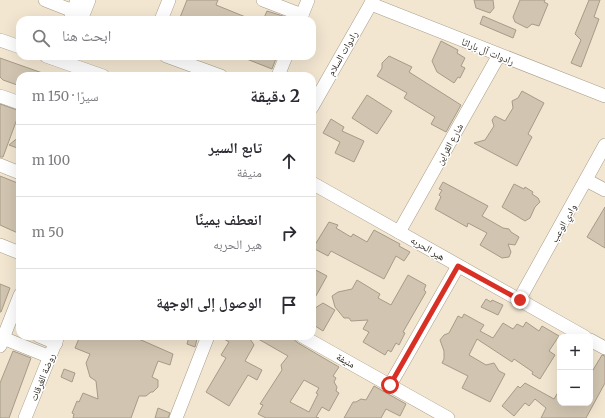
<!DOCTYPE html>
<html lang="ar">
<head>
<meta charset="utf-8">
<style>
	body { margin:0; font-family:Merriweather,"Noto Naskh Arabic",serif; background:#f2f2f3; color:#2b2b33; direction:rtl }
	.controls { position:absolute; right:12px; bottom:12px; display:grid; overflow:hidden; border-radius:8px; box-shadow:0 4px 16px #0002 }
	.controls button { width:36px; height:36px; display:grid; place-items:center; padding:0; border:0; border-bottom:1px solid #e1e1e2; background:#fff; color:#2b2b33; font:20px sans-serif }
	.stop { position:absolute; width:12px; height:12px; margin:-9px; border:3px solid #d93025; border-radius:50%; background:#fff }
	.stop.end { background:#d93025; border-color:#fff; box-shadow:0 1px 4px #0008 }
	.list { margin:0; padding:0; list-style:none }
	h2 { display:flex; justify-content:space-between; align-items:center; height:52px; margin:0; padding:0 16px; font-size:17px }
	h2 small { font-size:13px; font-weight:400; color:#7c7c81 }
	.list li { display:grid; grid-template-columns:26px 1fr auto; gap:12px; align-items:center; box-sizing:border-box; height:72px; padding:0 16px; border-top:1px solid #e1e1e2 }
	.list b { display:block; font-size:15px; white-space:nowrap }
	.list p { margin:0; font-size:13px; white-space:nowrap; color:#7c7c81 }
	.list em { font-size:13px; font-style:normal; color:#7c7c81 }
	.icon { flex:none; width:22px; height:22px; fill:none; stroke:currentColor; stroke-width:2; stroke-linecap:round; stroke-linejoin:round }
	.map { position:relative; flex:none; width:605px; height:418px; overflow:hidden; direction:ltr }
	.search { position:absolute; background:#fff; box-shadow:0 4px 16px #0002; left:16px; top:16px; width:300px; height:44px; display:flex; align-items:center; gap:10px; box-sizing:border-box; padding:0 14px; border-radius:12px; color:#7c7c81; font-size:15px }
	.panel { position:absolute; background:#fff; box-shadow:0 4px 16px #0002; left:16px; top:72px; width:300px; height:268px; border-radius:12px; direction:rtl }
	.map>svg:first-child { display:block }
</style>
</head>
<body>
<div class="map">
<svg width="605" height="418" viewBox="0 0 605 418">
	<rect width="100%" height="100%" fill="#f2e6d1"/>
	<!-- building -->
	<g fill="#d1c5b1" stroke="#a69b87" fill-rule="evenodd">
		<path d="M187,0H218L216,5L253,20H179Z"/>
		<path d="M474,0H493L494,8L490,13L476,8Z"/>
		<path d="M520,0H545L544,2L548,4L539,26L532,24L527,28L515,22L513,17Z"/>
		<path d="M589,0H600L594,17L599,19L581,67L571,63L581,40L575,34Z"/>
		<path d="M267,11L286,17L289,20H263Z"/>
		<path d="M483,16L516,30L513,38L480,24Z"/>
		<path d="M441,41L458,50L457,53L465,58L461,66L465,68L460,78L458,77L454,83L437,72L432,61Z"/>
		<path d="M239,56H277L272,69Z"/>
		<path d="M389,56L412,67L409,72L461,105L446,132L431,124L435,117L404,98L407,93L377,76L382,68V63Z"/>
		<path d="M0,58L48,75L47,76H20V86L3,80L0,77Z"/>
		<path d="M522,91L544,103L528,134L532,137L517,166L474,143L485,140L494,126L492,120L495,116L505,121L513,108L512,101L518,98Z"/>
		<path d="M367,95L392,111L377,134L352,118Z"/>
		<path d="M0,104L20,111L3,157H0Z"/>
		<path d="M331,119L344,127L342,131L364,141L354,162L335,153L340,142L323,133Z"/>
		<path d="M20,136V149L9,145Z"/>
		<path d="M0,176L20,184V234L0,225Z"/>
		<path d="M443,182L488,206L482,216L503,228L509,229L511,232L519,237L515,245L508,244L511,252L509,257L502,258L480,245L487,233L468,223L467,227L435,209L441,197L439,195L442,190L439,189Z"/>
		<path d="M514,184L524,189L525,187L533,192L532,194L538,198L540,202L535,207L530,218L525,221L502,207Z"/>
		<path d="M605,207V248L587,237Z"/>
		<path d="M329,222L338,225L336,228L351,237L353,234L367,242L374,230L400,244L399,246L410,252L404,261L396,256L384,279L331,251L328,256L313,248Z"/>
		<path d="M312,268L327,276L312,303Z"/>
		<path d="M408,275L426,285L424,290L426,292L403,332L405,333L399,345L396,343L391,352L388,350L385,355L363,342L369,332L363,329L368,320L351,321L349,318H344L335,307L332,296L338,292L352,289L357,280L380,294L378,298L391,305Z"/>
		<path d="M0,284L10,288L1,312H0Z"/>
		<path d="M486,299L491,302L492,300L503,305L498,315L481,307Z"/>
		<path d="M323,303L335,310L323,331L312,324V310Z"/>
		<path d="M464,314L484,325L480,331L493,338L503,323L513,329L517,324L523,327L526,322L539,331L542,326L559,336L549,351L555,355L540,379L532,374L533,372L514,359L512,362L477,339L469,355L486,365L494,363L499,371L505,374L490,402L462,388L468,376L442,363L444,359V351L440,340L444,335L449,333L458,316L462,318Z"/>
		<path d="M80,336H132L173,354L170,365L158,361L152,377L158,380V387L153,392H151L146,396H139L131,418H73L74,414L72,413L77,401L79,402L83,393L98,399L96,381L90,377L86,363L90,354L75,348Z"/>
		<path d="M219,336H248L254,345L245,361L262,370L257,380L248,375L229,406L206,392L226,358L221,355L229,342Z"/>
		<path d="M253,336H290L298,343L339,367L333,376L336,378L334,382L337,387L336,391L339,393L329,411L322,407L316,417L319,418H266L258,414L263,405L260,404L282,370L281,365L288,356ZM304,380L319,388L316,393L318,394L309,412L290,402Z"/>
		<path d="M189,337L197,339L195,347L187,344Z"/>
		<path d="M13,351L31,358L9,418H0V383Z"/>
		<path d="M602,355L605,356V383L586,418H541L546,408L535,399L529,406L525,403L514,416L502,406L518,386L520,388L525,383L554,399L560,389V403H590V375Z"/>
		<path d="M64,369L75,373L72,382L61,377Z"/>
		<path d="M374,386L406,404L400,416L386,409L381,418H344L353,402H356L361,399L366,400Z"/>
		<path d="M158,408L170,413L168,418H155Z"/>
	</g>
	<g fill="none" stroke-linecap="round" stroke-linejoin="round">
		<defs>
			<g id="minor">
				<path d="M45,0L73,11"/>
				<path d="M263,0L302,15"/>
				<path d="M371,4L605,96"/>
				<path d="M70,20L77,0"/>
				<path d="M81,20L89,0"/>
				<path d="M161,20L169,0"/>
				<path d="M300,20L308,0"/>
				<path d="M0,40L20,47"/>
				<path d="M46,56L103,76"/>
				<path d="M166,56L221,76"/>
				<path d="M278,76L286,56"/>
				<path d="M0,96L20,103"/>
				<path d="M312,107L373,0"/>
				<path d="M0,165L20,173"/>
				<path d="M586,180L605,190"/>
				<path d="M312,183L585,337"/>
				<path d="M399,232L499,55"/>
				<path d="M0,245L20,253"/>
				<path d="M519,300L605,145"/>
				<path d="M39,336L56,343"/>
				<path d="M302,336L448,418"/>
				<path d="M3,338L50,357"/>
				<path d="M590,340L605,348"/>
				<path d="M0,346L20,295"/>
				<path d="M390,385L458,266"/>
				<path d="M25,418L58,336"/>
				<path d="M176,418L208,336"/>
			</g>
		</defs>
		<!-- minor casing -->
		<use href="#minor" stroke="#a99d89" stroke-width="14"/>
		<!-- minor -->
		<use href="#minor" stroke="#fff" stroke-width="13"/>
	</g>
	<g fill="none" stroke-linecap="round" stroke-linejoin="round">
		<!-- route -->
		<path stroke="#d93025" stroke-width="5" d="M390,385L458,266L520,300"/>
	</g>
	<g text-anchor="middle" stroke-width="3" stroke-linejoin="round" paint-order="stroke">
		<!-- street labels -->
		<g font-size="10" fill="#302b23" stroke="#fff">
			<text transform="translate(488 51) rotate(22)" y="4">رادوات آل باراثا</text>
			<text transform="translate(342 53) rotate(-60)" y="4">رادوات السلام</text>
			<text transform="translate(449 144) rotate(-61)" y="4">شارع القراين</text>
			<text transform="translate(563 223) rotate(-61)" y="4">وادي الوعب</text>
			<text transform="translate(428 248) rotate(30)" y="4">هير الحربه</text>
			<text transform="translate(346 360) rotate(29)" y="4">منيفة</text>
			<text transform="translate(42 377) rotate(-68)" y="4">روضة الغرقات</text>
		</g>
	</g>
</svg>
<div class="controls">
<button>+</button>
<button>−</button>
</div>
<div class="stop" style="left:390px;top:385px"></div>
<div class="stop end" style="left:520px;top:300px"></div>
<div class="search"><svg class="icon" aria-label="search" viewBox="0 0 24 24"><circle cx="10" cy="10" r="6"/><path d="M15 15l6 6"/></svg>ابحث هنا</div>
<section class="panel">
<h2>2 دقيقة<small>سيرًا · 150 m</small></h2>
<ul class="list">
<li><svg class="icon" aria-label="ahead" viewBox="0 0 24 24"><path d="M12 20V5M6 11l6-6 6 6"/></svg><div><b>تابع السير</b><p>منيفة</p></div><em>100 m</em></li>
<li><svg class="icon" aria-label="right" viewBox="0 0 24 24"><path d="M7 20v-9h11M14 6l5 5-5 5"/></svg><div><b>انعطف يمينًا</b><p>هير الحربه</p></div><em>50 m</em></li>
<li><svg class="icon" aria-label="arrive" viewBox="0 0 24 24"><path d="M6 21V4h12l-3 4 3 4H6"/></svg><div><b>الوصول إلى الوجهة</b></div></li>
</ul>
</section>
</div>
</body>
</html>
